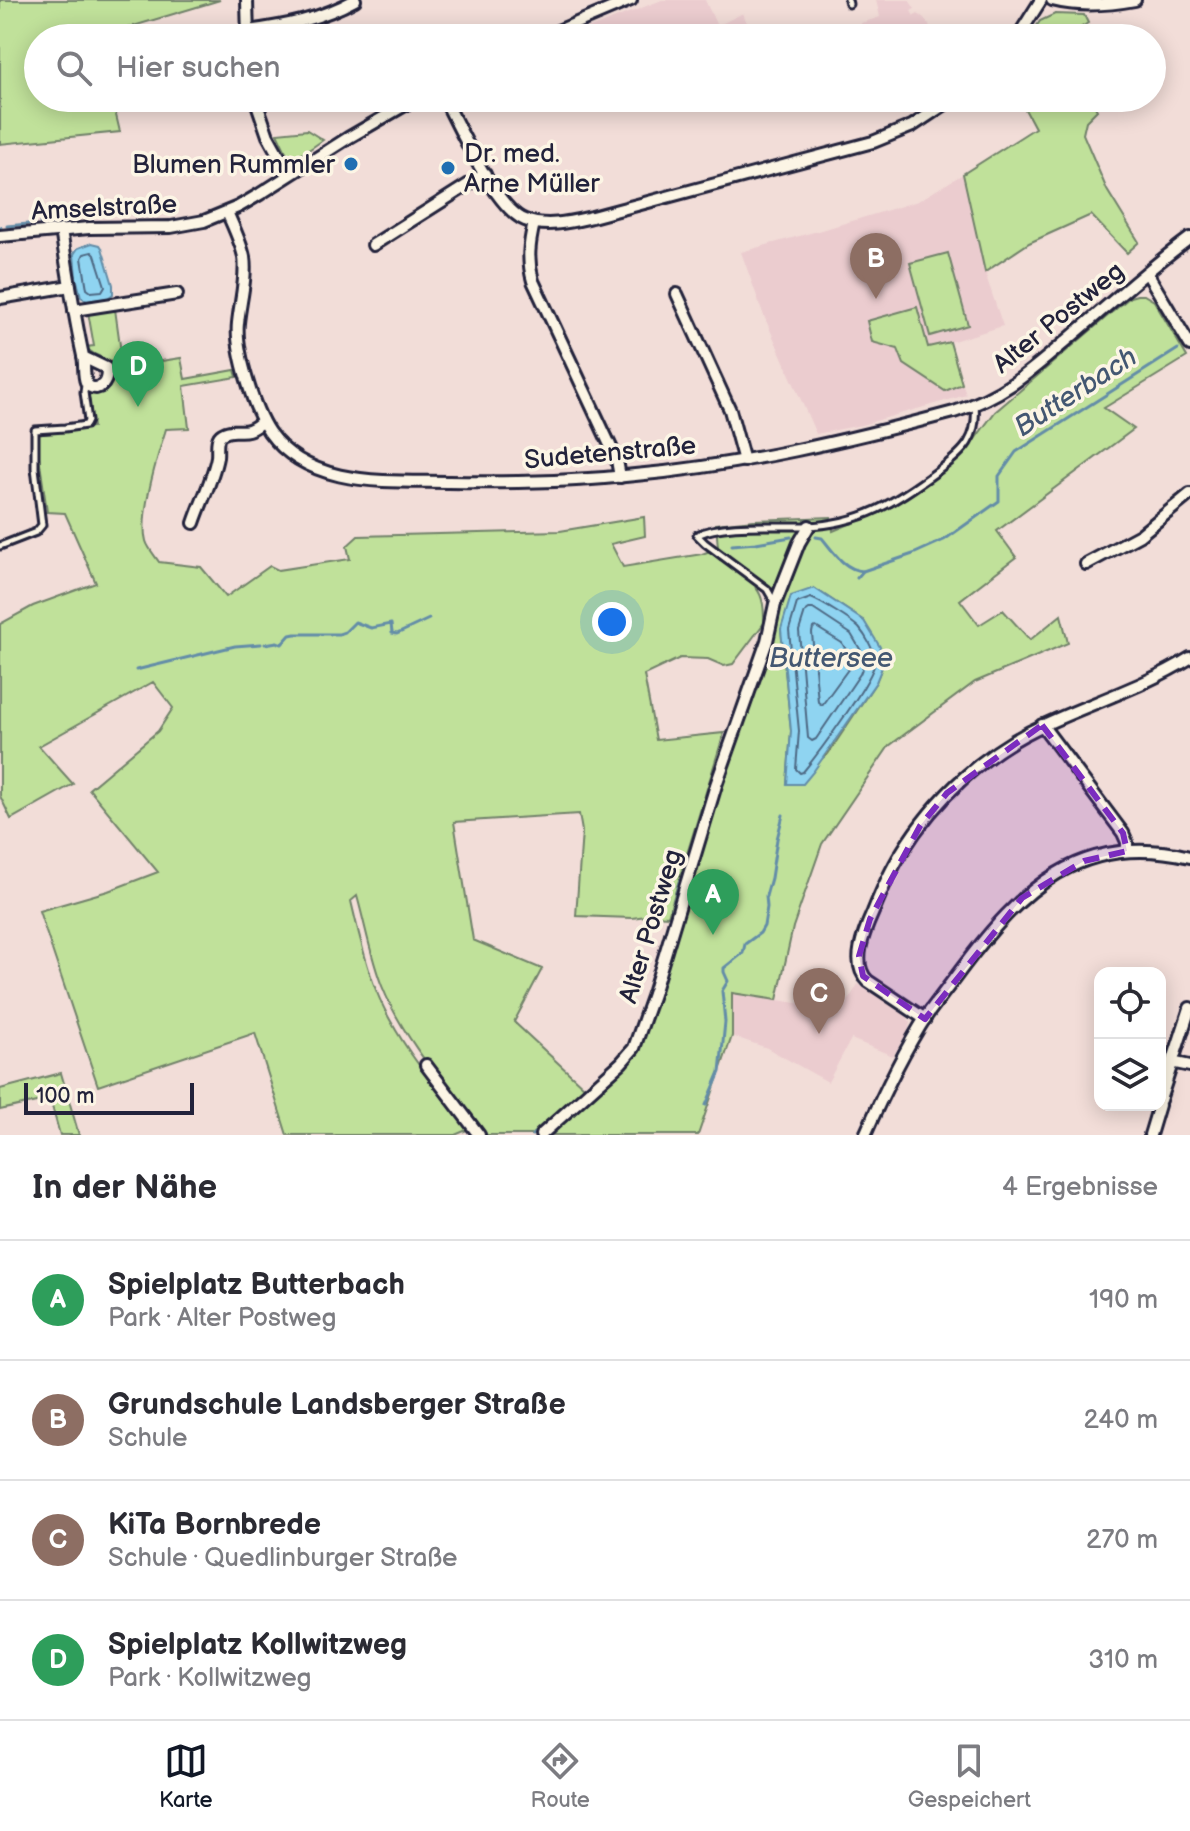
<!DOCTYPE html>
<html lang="de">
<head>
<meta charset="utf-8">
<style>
	body { margin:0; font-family:"Balsamiq Sans",sans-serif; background:#f2f2f3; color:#2b2b33 }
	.controls { position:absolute; right:24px; bottom:24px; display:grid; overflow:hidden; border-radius:16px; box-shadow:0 4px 20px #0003 }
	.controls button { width:72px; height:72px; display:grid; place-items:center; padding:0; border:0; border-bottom:2px solid #e1e1e2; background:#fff; color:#2b2b33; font:40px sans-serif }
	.scale { position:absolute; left:24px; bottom:20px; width:170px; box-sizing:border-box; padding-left:8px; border:4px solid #22223b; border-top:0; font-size:22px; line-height:28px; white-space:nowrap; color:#22223b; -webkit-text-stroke:6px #fcf5e5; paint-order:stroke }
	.you { position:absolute; left:612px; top:622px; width:28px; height:28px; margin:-20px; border:6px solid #fff; border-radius:50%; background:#1a73e8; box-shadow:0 0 0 12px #1a73e833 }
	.badge { display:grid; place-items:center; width:52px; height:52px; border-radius:50%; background:#111827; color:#fff; font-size:26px; font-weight:700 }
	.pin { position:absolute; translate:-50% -66px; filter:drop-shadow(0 2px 4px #0008) }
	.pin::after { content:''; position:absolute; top:42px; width:28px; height:24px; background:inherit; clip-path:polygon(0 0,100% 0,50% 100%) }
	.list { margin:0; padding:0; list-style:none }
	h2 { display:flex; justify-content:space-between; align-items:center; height:104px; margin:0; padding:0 32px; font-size:34px }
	h2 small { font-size:26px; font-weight:400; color:#7c7c81 }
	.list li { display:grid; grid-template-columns:52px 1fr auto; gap:24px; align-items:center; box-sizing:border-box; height:120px; padding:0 32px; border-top:2px solid #e1e1e2 }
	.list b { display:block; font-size:30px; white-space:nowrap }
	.list p { margin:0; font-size:26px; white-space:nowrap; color:#7c7c81 }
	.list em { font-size:26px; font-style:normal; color:#7c7c81 }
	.icon { flex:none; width:44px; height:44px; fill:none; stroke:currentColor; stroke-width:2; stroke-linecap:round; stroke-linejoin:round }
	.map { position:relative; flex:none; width:1190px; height:1135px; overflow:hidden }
	.search { position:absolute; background:#fff; box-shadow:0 4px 20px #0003; left:24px; right:24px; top:24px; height:88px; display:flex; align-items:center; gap:20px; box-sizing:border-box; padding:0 28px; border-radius:44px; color:#7c7c81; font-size:30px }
	.sheet { height:584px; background:#fff }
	nav { display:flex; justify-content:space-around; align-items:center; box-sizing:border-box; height:112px; border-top:2px solid #e1e1e2; background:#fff; font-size:22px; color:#7c7c81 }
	nav a { display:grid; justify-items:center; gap:4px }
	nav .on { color:#111827 }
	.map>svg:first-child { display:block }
</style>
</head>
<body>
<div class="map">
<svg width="1190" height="1135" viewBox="0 0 1190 1135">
	<rect width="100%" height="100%" fill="#f2ddd8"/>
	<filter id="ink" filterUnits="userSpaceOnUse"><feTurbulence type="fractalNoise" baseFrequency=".0125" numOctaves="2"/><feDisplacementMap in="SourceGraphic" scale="16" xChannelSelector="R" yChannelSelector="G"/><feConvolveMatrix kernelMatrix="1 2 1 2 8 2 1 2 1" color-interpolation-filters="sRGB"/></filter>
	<g filter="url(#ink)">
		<!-- built -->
		<g fill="#ebcccf">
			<path d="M662,0H705L717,26L743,13L753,38H591L587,29Z"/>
			<path d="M876,0H909L915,9L911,11L914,16L918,14L924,18L938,38H866L861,23L880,17Z"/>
			<path d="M963,174L988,282L1003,326L950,342L966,395L861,425L816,434L764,316L741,252L832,227L918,201Z"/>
			<path d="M858,984L907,1016L910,1023L908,1031L893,1056L851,1039L828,1082L767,1048L732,1036V993L843,1010Z"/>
		</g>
		<!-- green -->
		<g fill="#c0e19a" stroke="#71826a" stroke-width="2" fill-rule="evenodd">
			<path d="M0,0H220L100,36L99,38H38V98H112L120,132L0,144Z"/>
			<path d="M1055,14L1084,15L1088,23L1064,38H1029L1040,21Z"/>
			<path d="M1019,98H1035L1037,102L1059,98H1090L1097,110L1086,121L1083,134L1107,190L1139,242L1127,253L1091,215L1029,243L985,272L963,174L1035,128Z"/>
			<path d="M307,130L323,140C312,147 301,159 287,154L277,133Z"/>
			<path d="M948,253L968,325L930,336L910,263Z"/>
			<path d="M1137,295H1144L1154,301L1187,357L1104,408L1134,429L997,531L1016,557L960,600L979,625L1003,610L1030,640L1061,615L1068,643L975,682L889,746L822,844L793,927L777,1000L732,993V1036L698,1135H545L633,1058L656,1006L721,779L783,600L764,584L759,589L755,587C764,596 764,611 764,623L733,664L724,666L708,659L680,658L644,675L656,740L724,733L668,916L653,915L632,918L576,916L582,831L579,814L454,822L473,940L542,969L514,1022L585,1088L531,1135H483C447,1088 404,1041 382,986C371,959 365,924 357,896L351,901C358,931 365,962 376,990C397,1043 435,1086 469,1129L455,1135H287L255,1033L98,1086L39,911L108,891L158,872L89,789L158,731L173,708L153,682L39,746L73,784L11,819L0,796V624L33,606L96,583L65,513L47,512L36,435L93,427L88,393C107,392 121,381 110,361L94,354L85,347L94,346L88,312L115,309L123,367L181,358L185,379L235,370L237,377L184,386L189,428L166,429C158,454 139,516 146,541C148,548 155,556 159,562L201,567L226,597L270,566L278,570L350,559L347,546L358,536L560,531L644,517L645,536L611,544L623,567L702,554L710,551L719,559L716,524L754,520L831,517L833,531L892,506L945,470L972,443L995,412L1130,297ZM814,588L864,621L884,662L876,682L828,754L787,784L791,731L781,629Z"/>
			<path d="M917,307L928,347L950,342L962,384L945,391L904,364L898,349L872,342L867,321Z"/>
			<path d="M61,1073L79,1135H60L50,1099L0,1110V1089Z"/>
		</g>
		<!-- water -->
		<g fill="#8fd4f1" stroke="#638da8" stroke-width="2">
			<path d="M92,243L100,245L102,248L113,285V294L108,298L87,301L81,297L76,277L74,254L78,248Z"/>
			<path d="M814,588L864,621L880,647L884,662L876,682L813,772L803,784H787L791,731L781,629L791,596Z"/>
		</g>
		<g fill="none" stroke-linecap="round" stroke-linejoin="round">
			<!-- shore -->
			<g stroke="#4e6984" stroke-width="2">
				<path d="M92,252L95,255L105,286L102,291L91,292L87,289L82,258L84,254Z"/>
				<path d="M811,598C821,602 851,620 859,628C865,635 875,651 875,661C875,678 817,755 803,772L800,773L796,769L799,731L789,630L797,603Z"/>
				<path d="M809,609H813L851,634L863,654L865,661L860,674L816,739L812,741L808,738L799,631L805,612Z"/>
				<path d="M816,627L842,643L852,660L849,668L822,705L818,702L812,633L813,628Z"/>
			</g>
			<!-- stream -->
			<g stroke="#638da8" stroke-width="3">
				<path d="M40,223L57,222"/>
				<path d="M7,226L28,224"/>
				<path d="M0,227H1"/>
				<path d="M816,537L822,538C833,551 844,570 863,571"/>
				<path d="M732,545L756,543L791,537"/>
				<path d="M857,578L863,571L913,554L944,540L999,501V476L1016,452L1178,349"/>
				<path d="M265,644L277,642L282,644L290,635L295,634H339L345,632L355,622L371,628L391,624L392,633L397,634L429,619"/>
				<path d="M136,670L235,646L261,644"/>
				<path d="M672,909L680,880"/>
				<path d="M650,984L671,913"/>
				<path d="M610,1066L629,1047L646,997"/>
				<path d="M706,1105L720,1072L725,1022L722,991L728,981L724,972V968L743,953L745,944L760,933L764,926L767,907L766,896L771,878L777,839L783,815"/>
				<path d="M532,1135L583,1090"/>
			</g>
			<defs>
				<g id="lane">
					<path d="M848,0L849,4"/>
					<path d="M0,546L36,532L42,525L35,468V430L65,428L86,425L88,421L84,392L85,385"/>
					<path d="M775,603L767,589L705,543L697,535C723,522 776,527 806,526C862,524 896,502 939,470C965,451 978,438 975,405"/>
				</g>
				<g id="street">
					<path d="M247,0L248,38"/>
					<path d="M1052,0C1079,7 1108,5 1135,0"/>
					<path d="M247,31C285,26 321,19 355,0"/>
					<path d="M541,38L631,0"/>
					<path d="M1017,38L1041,0"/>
					<path d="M255,98L268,136L289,174"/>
					<path d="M444,98C459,127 496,209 525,220C546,228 570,222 592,217L873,142L912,126L954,98"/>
					<path d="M227,212C233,226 241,242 244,257C247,278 240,302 238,323C235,350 254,410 269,432C309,488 387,481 448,482C510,483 573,482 635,475C743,465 849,440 954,412C1006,395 1032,370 1072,336C1111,303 1149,268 1190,238"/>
					<path d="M534,223C529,244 527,260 533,281L617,460L620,477"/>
					<path d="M61,230C68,273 74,315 83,356C85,364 83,374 86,382C88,387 91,388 96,388C106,386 108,376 106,368L83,357"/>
					<path d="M0,236L89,228L171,227L204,221L238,207L260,194L348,138L417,98"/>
					<path d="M373,245L485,174"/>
					<path d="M1147,273L1190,345"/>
					<path d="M677,294L730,410L744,461"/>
					<path d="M0,298L70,286"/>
					<path d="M74,310L177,294"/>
					<path d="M194,523C201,502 213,479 217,457C218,450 215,438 222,434C236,425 244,439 262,421"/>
					<path d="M1086,564L1140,535L1190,494"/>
					<path d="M1042,725L1123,833L1127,842V851"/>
					<path d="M925,1019L868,981C850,964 864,932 873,912C881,892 890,871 902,852C935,798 987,750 1046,724C1094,702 1145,686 1190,658"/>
					<path d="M1171,1062L1190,1066"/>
					<path d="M426,1065L479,1135"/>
					<path d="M1160,1100L1190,1008"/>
					<path d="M541,1135L621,1063L634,1048L653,994L716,785L767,641L775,604L799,543L809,526"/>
					<path d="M865,1135C883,1094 903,1052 927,1015C938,1000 949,986 960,971C1021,889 1081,831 1190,857"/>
					<path d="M1150,1135L1159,1105"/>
				</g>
			</defs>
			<!-- lane casing -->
			<use href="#lane" stroke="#22223b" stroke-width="11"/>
			<!-- street casing -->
			<use href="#street" stroke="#22223b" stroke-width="16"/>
			<!-- lane -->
			<use href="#lane" stroke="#fcf5e5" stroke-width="5"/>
			<!-- street -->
			<use href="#street" stroke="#fcf5e5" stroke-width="10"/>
		</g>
	</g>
	<!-- marked area -->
	<path fill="#7b2cbf" fill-opacity="0.2" stroke="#7b2cbf" stroke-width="6" stroke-dasharray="16 10" stroke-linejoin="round" d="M1042,725L1123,833L1127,851L1084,861L1022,898L925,1019L863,976L859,956L870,919L920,826L947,793Z"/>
	<!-- markers -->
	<g fill="#1f6fb2" stroke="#fcf5e5" stroke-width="3">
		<circle cx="351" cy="164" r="8"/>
		<circle cx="448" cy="168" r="8"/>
	</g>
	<g text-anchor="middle" stroke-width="7" stroke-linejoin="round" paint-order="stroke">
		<!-- poi labels -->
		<g font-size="26" fill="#22223b" stroke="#fcf5e5" text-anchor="start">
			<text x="464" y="162">Dr. med.<tspan x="464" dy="30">Arne Müller</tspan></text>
			<text x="335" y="173" text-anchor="end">Blumen Rummler</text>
		</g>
		<!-- street labels -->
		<g font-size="26" fill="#22223b" stroke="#fcf5e5">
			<text transform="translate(104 207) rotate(-3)" y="9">Amselstraße</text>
			<text transform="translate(1058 317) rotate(-39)" y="9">Alter Postweg</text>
			<text transform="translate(610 452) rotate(-5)" y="9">Sudetenstraße</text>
			<text transform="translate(650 926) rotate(-73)" y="9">Alter Postweg</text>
		</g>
		<!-- water labels -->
		<g font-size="28" font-style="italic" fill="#435772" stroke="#fcf5e5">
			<text transform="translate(1075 391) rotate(-33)" y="10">Butterbach</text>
			<text x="831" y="667">Buttersee</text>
		</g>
	</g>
</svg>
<div class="controls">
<button><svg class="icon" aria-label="locate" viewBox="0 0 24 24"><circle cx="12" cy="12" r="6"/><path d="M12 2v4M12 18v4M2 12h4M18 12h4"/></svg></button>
<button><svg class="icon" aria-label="layers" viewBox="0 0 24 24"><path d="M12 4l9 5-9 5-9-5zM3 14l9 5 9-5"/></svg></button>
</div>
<div class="scale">100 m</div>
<div class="you"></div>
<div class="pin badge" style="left:713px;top:935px;background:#2e9e5b">A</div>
<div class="pin badge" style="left:876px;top:299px;background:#8d6e63">B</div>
<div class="pin badge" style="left:819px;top:1034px;background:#8d6e63">C</div>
<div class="pin badge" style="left:138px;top:407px;background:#2e9e5b">D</div>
<div class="search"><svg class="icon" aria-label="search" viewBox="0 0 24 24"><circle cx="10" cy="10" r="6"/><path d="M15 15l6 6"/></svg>Hier suchen</div>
</div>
<section class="sheet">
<h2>In der Nähe<small>4 Ergebnisse</small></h2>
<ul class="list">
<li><span class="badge" style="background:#2e9e5b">A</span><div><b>Spielplatz Butterbach</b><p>Park · Alter Postweg</p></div><em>190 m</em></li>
<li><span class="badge" style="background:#8d6e63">B</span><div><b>Grundschule Landsberger Straße</b><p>Schule</p></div><em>240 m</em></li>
<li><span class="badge" style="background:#8d6e63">C</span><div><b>KiTa Bornbrede</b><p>Schule · Quedlinburger Straße</p></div><em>270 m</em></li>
<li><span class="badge" style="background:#2e9e5b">D</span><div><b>Spielplatz Kollwitzweg</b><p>Park · Kollwitzweg</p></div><em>310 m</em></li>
</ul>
</section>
<nav>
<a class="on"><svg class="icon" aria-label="map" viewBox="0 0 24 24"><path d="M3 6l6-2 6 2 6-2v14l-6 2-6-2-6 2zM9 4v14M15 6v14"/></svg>Karte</a>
<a><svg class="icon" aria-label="directions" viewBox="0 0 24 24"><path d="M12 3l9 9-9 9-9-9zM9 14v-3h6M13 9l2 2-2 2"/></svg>Route</a>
<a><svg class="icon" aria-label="saved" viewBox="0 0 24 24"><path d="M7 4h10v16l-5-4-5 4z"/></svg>Gespeichert</a>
</nav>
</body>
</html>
